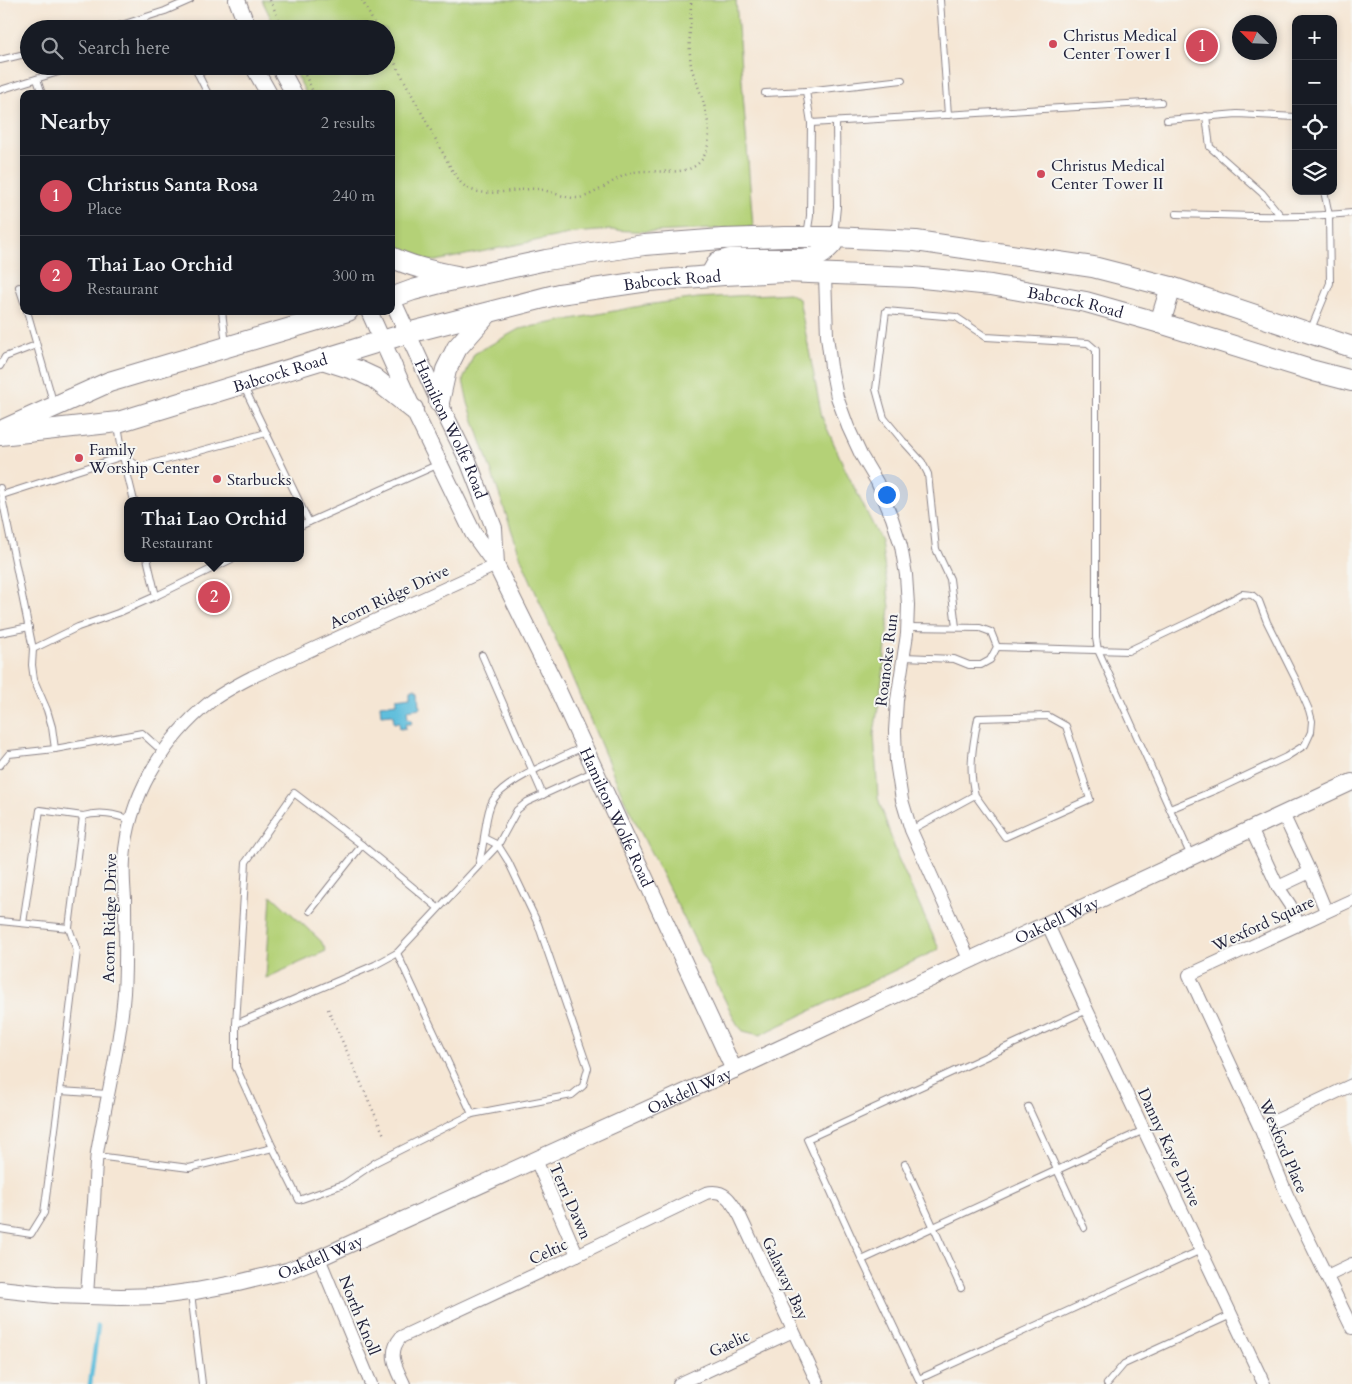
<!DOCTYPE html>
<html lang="en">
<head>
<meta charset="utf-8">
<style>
	body { margin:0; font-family:Cardo,serif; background:#20242c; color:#f1f3f6 }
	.controls { position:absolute; right:15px; top:15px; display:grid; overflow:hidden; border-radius:10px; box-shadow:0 2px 8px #0003 }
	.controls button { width:45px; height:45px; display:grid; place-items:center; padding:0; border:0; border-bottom:1px solid #363941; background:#171b24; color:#f1f3f6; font:25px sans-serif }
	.compass { position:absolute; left:1232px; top:15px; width:45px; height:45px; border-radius:50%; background:#171b24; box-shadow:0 2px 8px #0003; rotate:294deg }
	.you { position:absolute; left:886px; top:494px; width:18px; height:18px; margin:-12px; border:4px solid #fff; border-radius:50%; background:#1a73e8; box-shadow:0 0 0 8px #1a73e833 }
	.badge { display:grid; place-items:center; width:32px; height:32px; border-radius:50%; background:#d1495b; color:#fff; font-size:16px; font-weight:700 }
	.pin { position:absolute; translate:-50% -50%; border:2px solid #fff; box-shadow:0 1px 5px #0006 }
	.popup { position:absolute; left:124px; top:497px; width:180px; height:65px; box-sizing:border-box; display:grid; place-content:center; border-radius:10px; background:#171b24; filter:drop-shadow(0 1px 4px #0005); font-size:16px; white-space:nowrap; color:#9ea1a6 }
	.popup b { font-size:19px; color:#f1f3f6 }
	.popup::after { content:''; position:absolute; left:50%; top:100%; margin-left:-10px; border:10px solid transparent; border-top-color:#171b24 }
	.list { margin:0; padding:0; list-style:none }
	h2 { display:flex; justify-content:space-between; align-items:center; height:65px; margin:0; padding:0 20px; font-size:21px }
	h2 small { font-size:16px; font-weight:400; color:#9ea1a6 }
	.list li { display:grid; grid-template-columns:32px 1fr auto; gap:15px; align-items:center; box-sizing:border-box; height:80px; padding:0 20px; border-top:1px solid #363941 }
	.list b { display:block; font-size:19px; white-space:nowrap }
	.list p { margin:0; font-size:16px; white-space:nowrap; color:#9ea1a6 }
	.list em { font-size:16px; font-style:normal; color:#9ea1a6 }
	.icon { flex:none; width:28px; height:28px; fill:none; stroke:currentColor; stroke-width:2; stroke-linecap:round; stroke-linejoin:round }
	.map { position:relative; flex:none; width:1352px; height:1384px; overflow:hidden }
	.search { position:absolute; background:#171b24; box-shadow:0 2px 8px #0003; left:20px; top:20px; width:375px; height:55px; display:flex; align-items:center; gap:12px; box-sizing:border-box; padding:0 18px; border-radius:28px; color:#9ea1a6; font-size:19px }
	.panel { position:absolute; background:#171b24; box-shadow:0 2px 8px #0003; left:20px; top:90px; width:375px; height:225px; border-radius:10px }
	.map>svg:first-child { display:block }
</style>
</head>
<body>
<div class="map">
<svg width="1352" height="1384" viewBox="0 0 1352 1384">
	<rect width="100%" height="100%" fill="#f6f6f2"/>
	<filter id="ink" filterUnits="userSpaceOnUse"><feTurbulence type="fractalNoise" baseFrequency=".02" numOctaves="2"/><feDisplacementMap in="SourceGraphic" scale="10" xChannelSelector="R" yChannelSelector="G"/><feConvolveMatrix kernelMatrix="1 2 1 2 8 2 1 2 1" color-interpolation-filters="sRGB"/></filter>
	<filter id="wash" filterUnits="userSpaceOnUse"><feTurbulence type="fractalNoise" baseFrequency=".0096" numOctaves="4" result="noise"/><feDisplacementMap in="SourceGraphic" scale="20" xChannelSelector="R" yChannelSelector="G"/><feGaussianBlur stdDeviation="1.12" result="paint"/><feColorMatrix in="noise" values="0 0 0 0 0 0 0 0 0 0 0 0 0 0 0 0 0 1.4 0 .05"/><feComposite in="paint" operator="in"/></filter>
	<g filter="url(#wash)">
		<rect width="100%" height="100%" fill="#f5e6d4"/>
		<!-- green -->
		<g fill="#b4d177" stroke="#6b7a59">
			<path d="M262,0H736L753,227L653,232L610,230L574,233L436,261H422L391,247V94H306L293,66H386V29H276Z"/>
			<path d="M789,293L799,299L822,417L846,471L881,541L890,607L883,675L874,734L878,798L898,858L939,949L760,1035L743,1031L737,1024L624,799L521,558L468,403L463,380L474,354L519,329L646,305L698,298Z"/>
			<path d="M271,895L321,941L326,951L266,978Z"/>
		</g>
		<!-- water -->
		<path fill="#5ebedc" stroke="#40708c" d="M415,687L419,690L420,708L407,710L408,719H411L412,722L411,724H405L406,728L400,729L399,722L394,723L393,714L381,715L380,705L397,703V698L411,696V689Z"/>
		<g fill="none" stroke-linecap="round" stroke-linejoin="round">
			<!-- stream -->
			<path stroke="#5ebedc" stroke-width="4.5" d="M90,1384L98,1326"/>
		</g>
	</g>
	<g filter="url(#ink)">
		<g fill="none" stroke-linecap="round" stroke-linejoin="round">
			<defs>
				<g id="service">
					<path d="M940,0L948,115"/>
					<path d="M109,29L165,11L190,0"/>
					<path d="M0,60L29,53"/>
					<path d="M193,66L198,74"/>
					<path d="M37,79L42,94"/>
					<path d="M0,90L78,66"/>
					<path d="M765,93L806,91"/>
					<path d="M208,94L198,74L212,66"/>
					<path d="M1206,116L1210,147L1262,193L1281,216"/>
					<path d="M1167,120L1237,114L1296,117"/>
					<path d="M811,123L1161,102"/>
					<path d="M1176,214C1234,215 1294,219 1352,213"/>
					<path d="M807,235L810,216L811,123L806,91L902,80"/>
					<path d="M834,236L837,207L836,122"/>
					<path d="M19,287L24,302"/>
					<path d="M27,311L54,405"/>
					<path d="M222,311L226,345"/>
					<path d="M1311,329L1330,283L1329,215L1324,191"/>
					<path d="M0,366L5,357L36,345"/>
					<path d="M244,387L299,501"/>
					<path d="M118,425L123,456L140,467L266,433"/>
					<path d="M0,488L33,649L78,627L118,613L156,596L234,558"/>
					<path d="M2,495L123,456L134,501"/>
					<path d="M300,504L309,522"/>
					<path d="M300,526L439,464"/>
					<path d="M147,558L156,596"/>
					<path d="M956,627L950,579L936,549L928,474L922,462L903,441L884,418L876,389L886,311L956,317L986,337L1088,343L1096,350V638L1098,650L1191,856"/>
					<path d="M0,633L29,627"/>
					<path d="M997,647L1128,651L1206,614L1242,594L1252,595L1259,601L1267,622L1296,680L1309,710L1312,721L1311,732L1305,745L1286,757L1218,789L1170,809"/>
					<path d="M33,649L32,665L34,680L47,710L52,727L55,749"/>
					<path d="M482,655L543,795"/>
					<path d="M904,657L954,659L969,665H981L990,660L997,647L991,632L980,628L908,627"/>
					<path d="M0,765L9,754L55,749L142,733L163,752"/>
					<path d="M83,816C100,811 115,814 131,820"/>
					<path d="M911,830L975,795L1005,837L1090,799L1066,726L1048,716L978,718C973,744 968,769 975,795"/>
					<path d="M479,863C481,855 483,846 484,837C486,825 487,810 493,800C506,780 560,758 583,747"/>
					<path d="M438,908L362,845L294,793L246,862L236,1024V1067L273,1148L299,1200L344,1184L376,1162L472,1114L572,1095L583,1086L588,1068L538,924L508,861L498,845L484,838"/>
					<path d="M310,911L362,845"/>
					<path d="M0,921L69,928L77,951L60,1091"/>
					<path d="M23,923L40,810L83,816L69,928"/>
					<path d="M397,953L472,1114"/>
					<path d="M236,1024L375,965L397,953L498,845L517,810L527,802L595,771"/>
					<path d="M1028,1107L1084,1228"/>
					<path d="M97,1156L189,1168L273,1148"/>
					<path d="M905,1164L961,1288"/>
					<path d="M0,1229L31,1234L44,1213L60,1091L108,1094"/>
					<path d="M862,1260L1144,1130"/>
					<path d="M191,1293L202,1384"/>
					<path d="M919,1379L1201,1250"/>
					<path d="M921,1384L862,1260L807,1139L1087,1010"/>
					<path d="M1107,1384L1124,1364L1231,1315"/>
				</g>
				<g id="minor">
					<path d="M825,275L827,336L831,367L837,397L848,427L861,455L877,482L892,518L901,546L906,575L908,605L907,634L897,700L895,731L896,762L902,800L911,830L969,959"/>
					<path d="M1283,814L1310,872L1326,911"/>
					<path d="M1251,829L1278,887L1290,905L1298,924"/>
					<path d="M1278,887L1310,872"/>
					<path d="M1352,900L1189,975L1260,1128L1287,1195L1352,1328"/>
					<path d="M1047,923L1087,1010L1264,1384"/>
					<path d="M1260,1128L1352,1085"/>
					<path d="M536,1160L577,1255"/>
					<path d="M319,1258L371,1384"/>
					<path d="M1327,1276L1352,1264"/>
					<path d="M87,1296C89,1264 91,1233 94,1202C95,1186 95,1169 97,1153C106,1099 120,1047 124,993C126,961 125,929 125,898C124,886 123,873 124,860C128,798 162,741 210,702C223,692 237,685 252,677L496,565"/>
					<path d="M404,1384C396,1367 387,1353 401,1337L577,1255L706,1193C725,1188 732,1202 740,1216L818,1384"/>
					<path d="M679,1384L793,1331"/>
				</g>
				<g id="tertiary">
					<path d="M237,0L248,29"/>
					<path d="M256,66V71L269,94"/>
					<path d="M279,66L294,94"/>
					<path id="s1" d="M391,297L439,402L469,463L494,528L496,565"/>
					<path id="s2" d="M369,311L413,409L473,533L496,565L557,688L734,1070"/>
					<path id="s3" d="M0,1289L54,1295L121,1297L159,1296L196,1291L238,1283L287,1271L319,1258L734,1070L1352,782"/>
				</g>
				<g id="primary">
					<path d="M391,257C412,267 434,272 457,276"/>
					<path d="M710,276L718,262L730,259H802L816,257L823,253L832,244L834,237"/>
					<path d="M391,298L413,290L440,283L546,260L644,245L722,239L785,237H834L916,241L1093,267L1171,287L1352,347"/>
					<path d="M1160,323L1171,287"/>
					<path d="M322,359L359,371L374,378L413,409"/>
					<path d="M439,402L446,370L457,348L488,313"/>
					<path d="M5,429L109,382L348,311"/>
					<path id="s4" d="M0,435L118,422L408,333L559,294L648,281L724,275L784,272L913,277L991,285L1086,302L1160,323L1314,371L1352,381"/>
				</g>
			</defs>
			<!-- service casing -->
			<use href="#service" stroke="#8c8488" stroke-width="8"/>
			<!-- minor casing -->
			<use href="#minor" stroke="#8c8488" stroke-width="14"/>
			<!-- tertiary casing -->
			<use href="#tertiary" stroke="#8c8488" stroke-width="18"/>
			<!-- primary casing -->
			<use href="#primary" stroke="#8c8488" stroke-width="22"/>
			<!-- path -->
			<g stroke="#8c8488" stroke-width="2.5" stroke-dasharray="1 4" stroke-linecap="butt">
				<path d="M270,0L283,29"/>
				<path d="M362,0L377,29"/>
				<path d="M386,46L452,170C455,174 458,179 461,183C476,198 500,192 519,190C525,190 532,188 538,189C551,191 565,199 579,198C597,195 616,176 634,172C655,168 692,180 704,156C715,137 705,106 698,86C696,79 692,72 691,65C688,44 691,21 691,0"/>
				<path d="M301,66L314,94"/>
				<path d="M328,1009L384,1135"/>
			</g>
			<!-- service -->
			<use href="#service" stroke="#fff" stroke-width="6"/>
			<!-- minor -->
			<use href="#minor" stroke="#fff" stroke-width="12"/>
			<!-- tertiary -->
			<use href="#tertiary" stroke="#fff" stroke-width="16"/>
			<!-- primary -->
			<use href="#primary" stroke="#fff" stroke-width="20"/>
		</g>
	</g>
	<!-- markers -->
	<g fill="#d1495b" stroke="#f6f6f2" stroke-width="2">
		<circle cx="1053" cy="44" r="5"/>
		<circle cx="1041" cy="174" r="5"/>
		<circle cx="79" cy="458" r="5"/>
		<circle cx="217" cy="479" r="5"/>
	</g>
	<g text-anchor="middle" stroke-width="4" stroke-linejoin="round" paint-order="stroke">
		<!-- poi labels -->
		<g font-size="16" fill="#22223b" stroke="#f6f6f2" text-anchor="start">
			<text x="1063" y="41">Christus Medical<tspan x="1063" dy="18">Center Tower I</tspan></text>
			<text x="1051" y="171">Christus Medical<tspan x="1051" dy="18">Center Tower II</tspan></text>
			<text x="89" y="455">Family<tspan x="89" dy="18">Worship Center</tspan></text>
			<text x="227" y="485">Starbucks</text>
		</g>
		<!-- street labels -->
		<g font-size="16" fill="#22223b" stroke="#f6f6f2">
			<text dy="6" stroke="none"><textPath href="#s4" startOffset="692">Babcock Road</textPath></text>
			<text dy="6" stroke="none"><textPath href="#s4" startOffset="1098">Babcock Road</textPath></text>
			<text dy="6" stroke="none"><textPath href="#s4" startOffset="288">Babcock Road</textPath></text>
			<text dy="6" stroke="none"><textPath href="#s1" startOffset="145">Hamilton Wolfe Road</textPath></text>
			<text transform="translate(389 596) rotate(-25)" y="6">Acorn Ridge Drive</text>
			<text transform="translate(886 660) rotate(-83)" y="6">Roanoke Run</text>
			<text dy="6" stroke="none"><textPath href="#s2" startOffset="564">Hamilton Wolfe Road</textPath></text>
			<text transform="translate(109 918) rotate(-89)" y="6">Acorn Ridge Drive</text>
			<text dy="6" stroke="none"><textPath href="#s3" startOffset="1136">Oakdell Way</textPath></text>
			<text transform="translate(1263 923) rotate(-25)" y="6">Wexford Square</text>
			<text dy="6" stroke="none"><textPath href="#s3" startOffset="731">Oakdell Way</textPath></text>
			<text transform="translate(1284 1146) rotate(67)" y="6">Wexford Place</text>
			<text transform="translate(1170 1147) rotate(65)" y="6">Danny Kaye Drive</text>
			<text transform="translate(571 1201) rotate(66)" y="6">Terri Dawn</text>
			<text transform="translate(548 1251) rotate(-25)" y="6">Celtic</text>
			<text dy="6" stroke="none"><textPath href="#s3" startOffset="326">Oakdell Way</textPath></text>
			<text transform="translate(786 1278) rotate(65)" y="6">Galaway Bay</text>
			<text transform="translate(360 1315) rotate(68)" y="6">North Knoll</text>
			<text transform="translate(729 1343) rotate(-25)" y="6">Gaelic</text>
		</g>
	</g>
</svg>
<div class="controls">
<button>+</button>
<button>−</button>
<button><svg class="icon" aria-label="locate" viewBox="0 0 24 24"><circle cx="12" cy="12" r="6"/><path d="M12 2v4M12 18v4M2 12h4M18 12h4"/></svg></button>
<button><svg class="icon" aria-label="layers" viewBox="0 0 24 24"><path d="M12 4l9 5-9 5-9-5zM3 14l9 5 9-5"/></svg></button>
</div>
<svg class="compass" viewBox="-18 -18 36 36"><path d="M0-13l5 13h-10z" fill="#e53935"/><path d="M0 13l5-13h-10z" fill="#9ea1a6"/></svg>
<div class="you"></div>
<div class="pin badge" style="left:1202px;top:46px">1</div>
<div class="pin badge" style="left:214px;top:597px">2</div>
<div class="popup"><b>Thai Lao Orchid</b>Restaurant</div>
<div class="search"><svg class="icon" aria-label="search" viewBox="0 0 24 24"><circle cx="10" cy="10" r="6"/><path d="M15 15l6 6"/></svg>Search here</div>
<section class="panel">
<h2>Nearby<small>2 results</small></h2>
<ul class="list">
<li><span class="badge">1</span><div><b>Christus Santa Rosa</b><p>Place</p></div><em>240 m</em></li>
<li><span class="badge">2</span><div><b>Thai Lao Orchid</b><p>Restaurant</p></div><em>300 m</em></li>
</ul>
</section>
</div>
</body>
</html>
